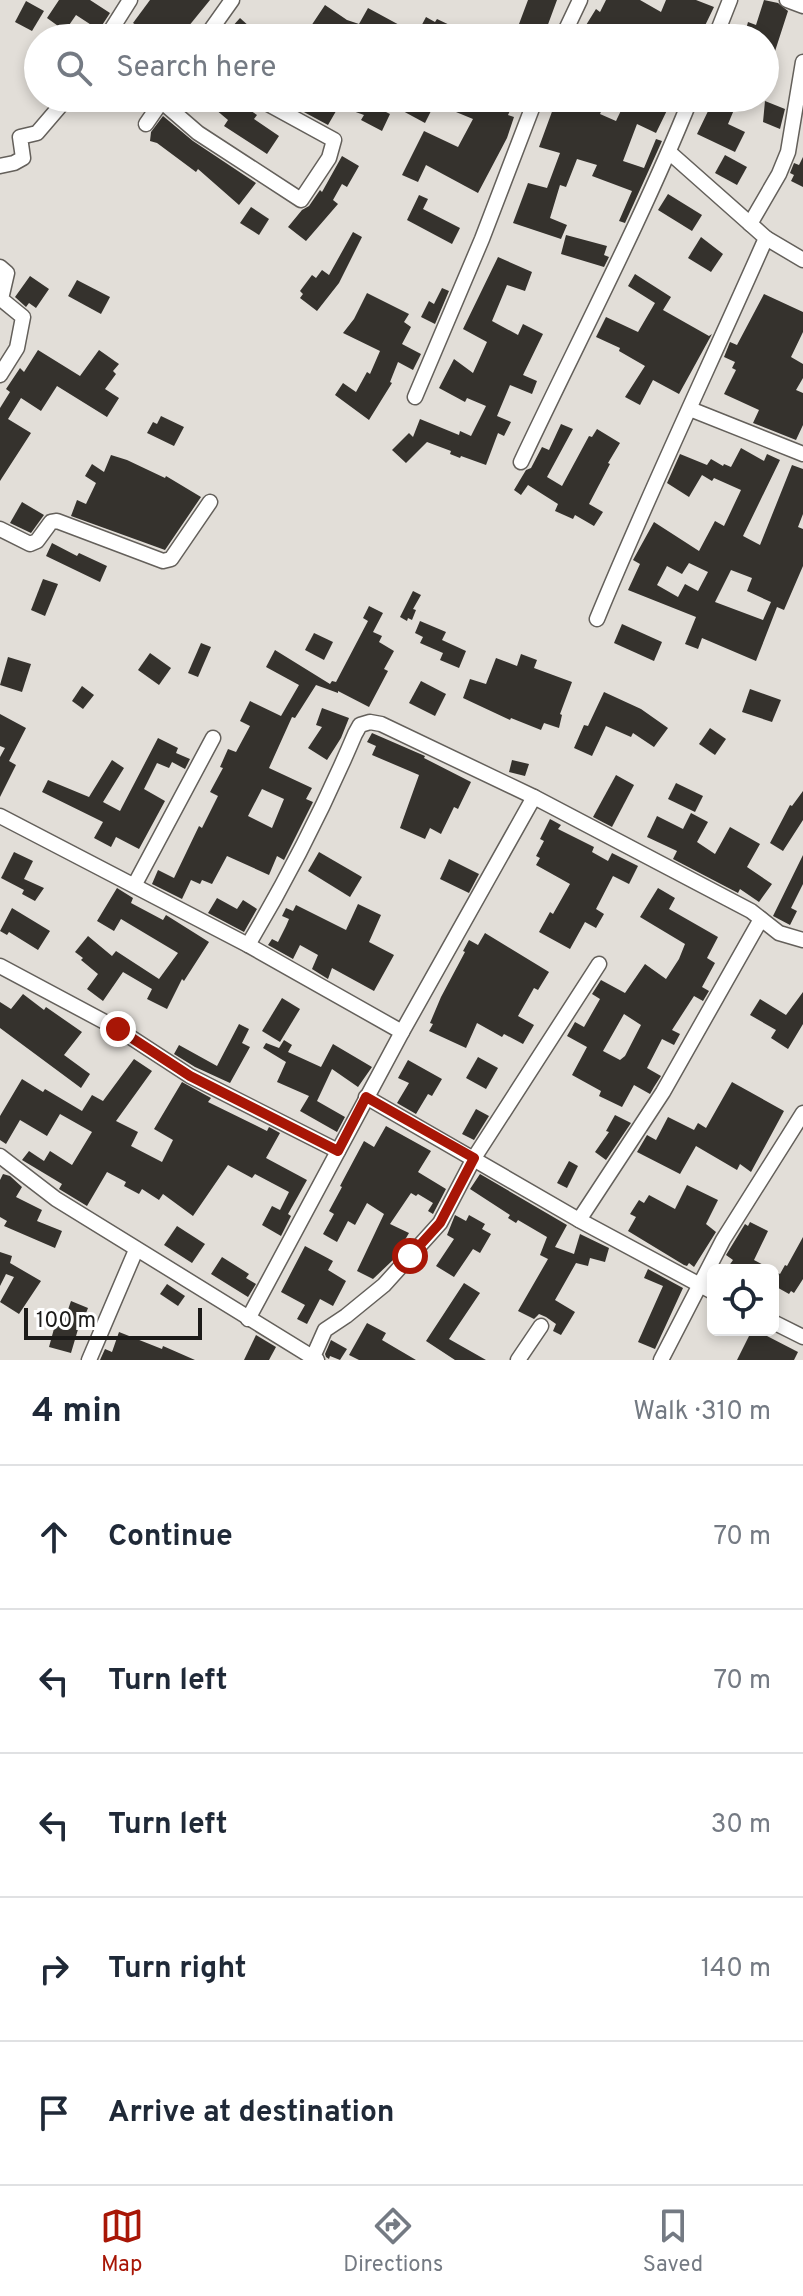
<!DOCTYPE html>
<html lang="en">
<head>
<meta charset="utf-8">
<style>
	body { margin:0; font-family:Overpass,sans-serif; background:#f6f6f7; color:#1f2937 }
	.controls { position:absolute; right:24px; bottom:24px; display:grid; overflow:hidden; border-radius:12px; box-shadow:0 4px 12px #0003 }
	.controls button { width:72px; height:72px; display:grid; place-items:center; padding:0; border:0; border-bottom:2px solid #e0e1e3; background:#fff; color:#1f2937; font:40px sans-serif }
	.scale { position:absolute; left:24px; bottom:20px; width:178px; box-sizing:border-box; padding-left:8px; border:4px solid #1c1b19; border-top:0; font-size:22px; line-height:28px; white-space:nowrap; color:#1c1b19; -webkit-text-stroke:6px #fff; paint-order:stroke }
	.stop { position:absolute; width:24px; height:24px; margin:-18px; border:6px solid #a81606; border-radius:50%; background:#fff }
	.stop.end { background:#a81606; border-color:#fff; box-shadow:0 2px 8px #0008 }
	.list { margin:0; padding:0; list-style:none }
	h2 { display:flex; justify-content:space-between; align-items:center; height:104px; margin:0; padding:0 32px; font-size:34px }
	h2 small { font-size:26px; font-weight:400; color:#747a83 }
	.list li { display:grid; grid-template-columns:52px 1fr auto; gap:24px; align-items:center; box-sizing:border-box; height:144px; padding:0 32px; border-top:2px solid #e0e1e3 }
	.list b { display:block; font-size:30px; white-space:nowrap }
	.list em { font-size:26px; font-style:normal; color:#747a83 }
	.icon { flex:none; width:44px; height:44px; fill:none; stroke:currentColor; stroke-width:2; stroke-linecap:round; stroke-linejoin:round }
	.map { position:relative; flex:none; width:803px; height:1360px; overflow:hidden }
	.search { position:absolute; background:#fff; box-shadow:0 4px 12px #0003; left:24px; right:24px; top:24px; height:88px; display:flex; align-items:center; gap:20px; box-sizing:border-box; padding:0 28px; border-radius:44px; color:#747a83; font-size:30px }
	.sheet { height:824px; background:#fff }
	nav { display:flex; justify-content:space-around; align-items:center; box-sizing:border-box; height:112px; border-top:2px solid #e0e1e3; background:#fff; font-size:22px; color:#747a83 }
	nav a { display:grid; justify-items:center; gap:4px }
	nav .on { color:#a81606 }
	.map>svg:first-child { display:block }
</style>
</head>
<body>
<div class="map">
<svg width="803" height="1360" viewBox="0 0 803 1360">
	<rect width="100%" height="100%" fill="#e2ded8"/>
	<!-- building -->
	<g fill="#35322d" fill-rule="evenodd">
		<path d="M59,0H90L110,13L99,30L76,15L65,31L47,18Z"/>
		<path d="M150,0H210L179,38H154L133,23Z"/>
		<path d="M528,0H557L543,38H492L499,24L516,32Z"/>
		<path d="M606,0H640L661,12L666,0H696L714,7L699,38H669L662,34L660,38H649L641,34L639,38H597L583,30L596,9L600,12Z"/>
		<path d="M764,0L778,3L788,11L767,76L765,75V38H748L749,34L745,33L748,22L756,25Z"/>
		<path d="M26,1L44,11L32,31L15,22Z"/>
		<path d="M325,5L347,20L359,24L368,8L403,27L397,38H303Z"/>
		<path d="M426,17L435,22L437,19L477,38H424L417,34Z"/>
		<path d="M240,18L262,38H222Z"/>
		<path d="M202,98H232L257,115L254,119L279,136L267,154L224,126L228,120Z"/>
		<path d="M292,98H317L329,105L330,102L321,98H358L390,114L382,131L361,120L364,115L339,106L328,125L289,104Z"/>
		<path d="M407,98H426L435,103L425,123L401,110Z"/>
		<path d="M462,98L488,108L492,98H516L508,115L514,117L507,138L478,193L426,165L418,182L402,175L424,131L458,147L473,119L456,112Z"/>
		<path d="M557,98H607L600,114L616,121L627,98L648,108L653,98H673L656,133L637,124L623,161L644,168L656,139L662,141L625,223L619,221L632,191L592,176L597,165L577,159L566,187L560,185L550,218L567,225L561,239L513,223L528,183L547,188L560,153L539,147Z"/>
		<path d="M711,98H739L728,124L745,132L735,152L697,134L710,107L708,106Z"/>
		<path d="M765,101L785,109L780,129L763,122Z"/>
		<path d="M163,116L193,141L256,183L239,205L198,169L196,172L157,143L150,141L151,132Z"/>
		<path d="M725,155L747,167L737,185L715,173Z"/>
		<path d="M342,156L359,166L347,187L342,184L333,200L338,204L306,241L288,227L302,210L309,206L320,190L322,192Z"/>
		<path d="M803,157V187L791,181L794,175L790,173L794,163L799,165Z"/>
		<path d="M668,194L702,215L692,231L658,210Z"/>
		<path d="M419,195L428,199L423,209L460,228L452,244L407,220Z"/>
		<path d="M251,207L269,219L259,235L240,223Z"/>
		<path d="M353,232L362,237L339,283L317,311L300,298L303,294L300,291L312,275L316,278L322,270L329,275Z"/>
		<path d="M566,235L607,246L604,255L609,257L604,267L561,254Z"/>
		<path d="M701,237L723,254L711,272L688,258Z"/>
		<path d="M498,257L532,272L525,291L507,285L492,321L518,335L523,324L543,334L523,375L537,381L532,394L510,385L497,416L511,422L504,436L498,433L486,465L461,456L460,458L450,454L451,451L427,442L406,463L392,450L409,433L413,437L420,419L459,435L460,431L471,436L486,406L467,398L465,402L439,388L454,359L473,373L487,342L463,329Z"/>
		<path d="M635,274L671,297L663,310L709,336L712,334L679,394L653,380L640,405L625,397L645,366L619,351L620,348L596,337L606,317L638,332L655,303L628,286Z"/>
		<path d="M30,276L49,289L36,308L29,303L26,307L15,297Z"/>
		<path d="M77,280L110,297L101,314L68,296Z"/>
		<path d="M442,288L449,291L435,324L421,317L429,301L434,304Z"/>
		<path d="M367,293L409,314L404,322L411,327L402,344L421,354L413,370L398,362L390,382L392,383L369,420L335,395L343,383L356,392L367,372L370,374L380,351L343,333L354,319Z"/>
		<path d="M764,294L803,312V332L791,357L803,364V378L796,390L803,393V425L796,440L753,423L759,410L724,394L736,370L732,368L735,362L724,357L730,342L737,345Z"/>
		<path d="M38,350L80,376L99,350L119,364L113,371L116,374L105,389L119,398L107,417L57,386L41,411L21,398L8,419L31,433L0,481V408L10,392L6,389L20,368L24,372Z"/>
		<path d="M161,416L184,427L174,446L147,433L153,422L157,424Z"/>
		<path d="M561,424L573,429L547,477L562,486L589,436L592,437L597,429L620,443L608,463L610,464L589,504L603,512L594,526L575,515L573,519L555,511L558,504L528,485L521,495L514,490L526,470L531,468L542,447L549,450Z"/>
		<path d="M741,448L764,461L767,454L780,460L743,536L760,545L792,465L803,469V514L798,527L803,529V566L784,610L777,607L756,661L702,638L698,649L685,644L696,617L628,590L640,564L633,560L654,522L699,551L715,521L724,526L741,490L714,478L712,481L702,475L689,497L667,483L680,454L707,465L711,459L723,466L724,464L731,467ZM689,563L708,572L698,591L685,584L678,597L657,585L667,566L682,574ZM731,570L752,578L747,591L771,602L763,620L715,602Z"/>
		<path d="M111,455L127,460L165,478L166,476L201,497L165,550L71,516L77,500L86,504L96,483L85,476L92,464L104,472Z"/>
		<path d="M22,502L44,515L31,533L10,523Z"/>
		<path d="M52,543L77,556L79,553L107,566L100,582L46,556Z"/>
		<path d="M43,579L58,584L45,616L31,610Z"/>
		<path d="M413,591L421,595L413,609L416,610L412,620L408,618L407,621L400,617Z"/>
		<path d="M369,606L383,613L373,632L382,636L379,642L394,651L384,669L388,671L369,707L338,691V693L316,685L295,718L292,717L269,768L312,788L306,799L313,802L284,860L277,856L269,875L227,856L212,884L202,880L200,884L191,880L182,899L152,884L158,870L174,878L199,826L202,828L218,796L210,792L223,768L220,767L228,749L236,752L250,726L240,721L250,701L281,716L299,685L266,667L275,650L330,684L332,681L336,682L368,621L363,618ZM262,789L284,799L272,828L248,816Z"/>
		<path d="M420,621L446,632L442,640L466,651L459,668L440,660L443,653L420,643L423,637L415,633Z"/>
		<path d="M622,624L662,642L654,661L614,643Z"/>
		<path d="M314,633L333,642L324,660L305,650Z"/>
		<path d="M201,643L211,647L198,677L188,673Z"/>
		<path d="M150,653L171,668L159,685L138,670Z"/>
		<path d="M521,654L537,660L534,668L572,682L560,714L562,715L559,728L544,723L541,730L511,718L510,720L463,698L470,679L486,684L496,658L517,666Z"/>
		<path d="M8,657L31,664L22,692L0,685Z"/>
		<path d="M421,681L446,694L435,716L409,703Z"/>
		<path d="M82,686L94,695L83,709L72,701Z"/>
		<path d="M750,689L781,700L772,722L742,712Z"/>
		<path d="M604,692L641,709L668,728L654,747L633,733L631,737L606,726L592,756L574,748L584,725L588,726Z"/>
		<path d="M322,708L349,718L341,738L327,760L308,748L322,727L316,725Z"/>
		<path d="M0,714L26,728L9,761L16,765L0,797V757L5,748L0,746Z"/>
		<path d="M710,728L726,739L715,755L699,744Z"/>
		<path d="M372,733L425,756L424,758L471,782L458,809L454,807L441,834L430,828L425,839L400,828L419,775L372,755L376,746L367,742Z"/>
		<path d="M158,738L178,748L176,753L190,759L185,769L172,762L169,768L157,763L144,789L165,801L139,849L116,837L111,847L94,838L103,822L42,792L48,780L89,797L112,760L124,768L103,802L120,811Z"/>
		<path d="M512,760L529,764L525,776L509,772Z"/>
		<path d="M616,775L634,785L612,827L593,817Z"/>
		<path d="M676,783L703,796L695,812L668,799Z"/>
		<path d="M803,791V820L783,851L770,843L790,805L792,806Z"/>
		<path d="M691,813L708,822L697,842L715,854L730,827L760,844L747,867L772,884L759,902L740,889L738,893L673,859L677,851L647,837L657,816L683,829Z"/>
		<path d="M550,819L561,825L558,829L594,847L592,852L608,861L612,853L638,866L629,884L613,876L596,909L604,914L596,928L585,922L570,949L539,932L550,912L553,914L570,884L536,865L540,858L536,856L544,841L540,839Z"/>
		<path d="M14,852L33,861L24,879L44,888L35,901L22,894L24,890L1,878Z"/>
		<path d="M319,852L362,877L350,897L308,871Z"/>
		<path d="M803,855V884L791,908L797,911L790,925L773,916Z"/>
		<path d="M449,859L479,874L469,893L440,879Z"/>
		<path d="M117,888L133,898L131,903L163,920L166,915L209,942L184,981L182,979L167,1009L147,999L152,989L123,972L103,1001L87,989L98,974L81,960L83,958L75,952L88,936L112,956L116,951L159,979L178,953L121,919L114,931L97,921Z"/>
		<path d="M658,888L675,898L669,909L718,937L707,958L715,963L702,987L709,991L703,1001L694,996L672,1030L680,1034L674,1045L662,1039L647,1068L661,1076L654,1087L650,1094L634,1085L622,1107L599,1096L601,1091L572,1075L587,1047L567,1036L575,1022L584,1027L600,999L592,994L601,980L625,993L645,964L666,979L679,959L685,944L640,917ZM624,1014L641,1025L625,1056L620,1060L603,1051Z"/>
		<path d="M217,898L237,909L243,900L257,909L244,932L208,913Z"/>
		<path d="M358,904L381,915L369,942L394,955L374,991L332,968L328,979L312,969L318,955L300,945L293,959L268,945L272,939L278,942L286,926L289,919L282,916L286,908L293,911L296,905L346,930Z"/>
		<path d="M12,908L50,931L38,950L9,932L7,935L0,931Z"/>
		<path d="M485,933L549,972L538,990L534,988L518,1016L534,1025L523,1044L504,1034L502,1037L477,1023L466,1048L429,1031L433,1024L430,1023L441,997L465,952L463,951L469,940L478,945Z"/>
		<path d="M803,992V1024L788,1049L771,1038L776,1030L750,1015L760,999L786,1015Z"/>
		<path d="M23,994L44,1010L46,1007L82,1032L64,1055L90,1074L81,1088L0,1028V1002L11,1009Z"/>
		<path d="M282,998L300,1009L280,1042L262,1031Z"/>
		<path d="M239,1024L249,1029L242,1043L250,1047L230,1083L195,1067L174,1054L179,1045L217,1066Z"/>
		<path d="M284,1040L292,1045L288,1052L321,1067L333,1044L372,1067L358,1087L332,1069L317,1101L345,1117L337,1132L300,1111L309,1096L277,1082L286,1062L263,1048L266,1043L279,1048Z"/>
		<path d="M478,1057L498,1068L486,1089L466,1078Z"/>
		<path d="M134,1059L152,1071L116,1121L138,1132L131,1146L162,1162L173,1140L154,1129L182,1082L211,1098L208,1102L267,1131L269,1127L280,1133L266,1158L307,1180L288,1214L291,1216L281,1236L262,1225L272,1206L280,1210L289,1192L255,1174L252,1178L228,1165L193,1216L163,1194L159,1200L142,1189L139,1194L124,1186L126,1182L107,1172L87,1206L59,1189L62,1184L22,1160L29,1151L44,1161L50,1151L72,1165L92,1132L60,1114L47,1136L20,1120L6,1144L0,1140V1116L22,1079L43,1092L45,1089L82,1111L92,1095L103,1101Z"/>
		<path d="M408,1060L442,1079L432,1096L428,1094L416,1114L397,1103L409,1083L398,1078Z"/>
		<path d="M732,1082L784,1111L751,1172L740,1164L737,1170L696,1146L680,1174L637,1152L647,1135L656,1140L668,1117L694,1130L698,1123L706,1128Z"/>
		<path d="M476,1109L489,1116L474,1140L462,1134Z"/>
		<path d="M615,1115L631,1123L606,1160L595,1152L609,1132L606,1131Z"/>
		<path d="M386,1126L431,1151L418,1172L446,1189L433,1214L428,1211L433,1203L418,1194L416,1196L411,1193L390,1224L409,1233L393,1260L373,1279L357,1271L384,1214L367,1203L355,1225L348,1221L337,1242L323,1234L334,1214L329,1211L342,1187L340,1186L364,1141L374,1147Z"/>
		<path d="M569,1161L578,1166L567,1188L557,1183Z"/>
		<path d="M3,1174L10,1176L22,1187L16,1197L42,1210L37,1221L62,1231L55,1248L4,1226L7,1221L0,1217V1180Z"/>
		<path d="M480,1174L567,1225L555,1247L574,1254L580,1234L609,1248L605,1262L590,1258L588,1266L576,1263L555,1300L575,1312L561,1335L553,1331L556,1324L546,1317L539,1314L534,1319L518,1311L548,1259L540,1255L547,1237L518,1220L516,1223L508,1218L510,1215L470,1189Z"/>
		<path d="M687,1185L718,1200L706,1224L716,1232L694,1267L689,1263L687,1266L684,1265L628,1231L636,1217L630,1214L639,1200L644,1203L649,1195L675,1209Z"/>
		<path d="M455,1215L466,1221L469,1215L485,1224L482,1229L491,1234L480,1253L473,1249L454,1277L436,1266L454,1239L447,1235Z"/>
		<path d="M750,1222L768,1231L754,1260L773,1270H726L733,1260L726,1255L745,1224L748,1226Z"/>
		<path d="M177,1226L205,1244L192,1263L164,1245Z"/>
		<path d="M803,1237V1279L794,1293L791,1291L789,1294L773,1285V1270L780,1274L785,1265L787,1266Z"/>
		<path d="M305,1246L333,1261L328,1270L346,1281L333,1306L320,1299L307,1324L297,1319L305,1305L281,1292Z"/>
		<path d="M0,1252L12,1256L10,1263L41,1281L19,1314L0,1302L14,1277L6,1274L0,1286Z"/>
		<path d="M222,1257L249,1274L246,1278L256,1284L248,1297L211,1274Z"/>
		<path d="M648,1269L683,1288L655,1349L638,1342L663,1286L644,1278Z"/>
		<path d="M464,1283L480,1293L449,1339L486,1360H455L426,1341Z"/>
		<path d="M167,1284L185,1296L178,1306L160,1294Z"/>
		<path d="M71,1301L88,1308L81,1326H79L71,1353L49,1347L55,1325L62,1327Z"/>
		<path d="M367,1323L386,1333L382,1340L416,1360H359L349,1355Z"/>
		<path d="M752,1330L770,1332L767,1336L798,1352L794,1360H737Z"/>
		<path d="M119,1332L162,1349L163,1346L195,1360H100L105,1349L112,1352Z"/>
		<path d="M256,1335L276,1347L269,1360H244Z"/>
		<path d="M331,1340L347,1349L340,1360L330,1356L329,1359L326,1357L325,1354Z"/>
	</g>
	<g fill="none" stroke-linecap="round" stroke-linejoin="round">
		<defs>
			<g id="minor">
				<path d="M787,0L803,6"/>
				<path d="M106,38L130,0"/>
				<path d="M205,38L232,0"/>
				<path d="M562,38L580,0"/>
				<path d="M715,38L730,0"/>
				<path d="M161,101L198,133L301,200L329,158L334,140L257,98"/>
				<path d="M146,124L164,98"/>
				<path d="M0,166L14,163L23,158L20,137L37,133L67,98"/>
				<path d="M750,224L779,174L788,152L803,62"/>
				<path d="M766,238L803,260"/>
				<path d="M0,267L7,273L1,299L23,317L17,348L0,375"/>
				<path d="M415,397L482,239L536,98"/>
				<path d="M690,409L803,454"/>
				<path d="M521,462C578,341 641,222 691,98"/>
				<path d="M0,529L30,544L37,541L51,522L57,521L163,561L171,559L210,502"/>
				<path d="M597,619C650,490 710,365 766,238L669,152"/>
				<path d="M0,816L248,945L402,1032"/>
				<path d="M135,884L213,738"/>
				<path d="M248,945C289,876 324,807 355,734L360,725L370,722L381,724L534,797L751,911L779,933L803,940"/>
				<path d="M0,966L118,1029L190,1076L338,1151"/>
				<path d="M366,1097L579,1220L713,1292"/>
				<path d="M0,1156L56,1199L317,1360"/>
				<path d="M579,1220L663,1092L761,919"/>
				<path d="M248,1319L402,1032L534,797"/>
				<path d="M773,1322L803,1337"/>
				<path d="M313,1357L325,1330L346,1316L384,1285L440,1223L474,1158L599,964"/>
				<path d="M89,1360L136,1250"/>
				<path d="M518,1360L541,1326"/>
				<path d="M661,1360L723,1240L803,1113"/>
			</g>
		</defs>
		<!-- minor casing -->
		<use href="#minor" stroke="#64605b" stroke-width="17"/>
		<!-- minor -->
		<use href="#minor" stroke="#fff" stroke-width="14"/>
	</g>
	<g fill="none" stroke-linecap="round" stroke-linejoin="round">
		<!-- route -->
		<path stroke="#a81606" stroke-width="10" d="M118,1029L190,1076L338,1151L366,1097L474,1158L440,1223L410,1256"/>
	</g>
</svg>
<div class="controls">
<button><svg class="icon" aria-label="locate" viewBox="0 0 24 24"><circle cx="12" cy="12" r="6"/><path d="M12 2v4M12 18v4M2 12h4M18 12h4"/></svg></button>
</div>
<div class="scale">100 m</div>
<div class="stop" style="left:410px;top:1256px"></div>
<div class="stop end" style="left:118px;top:1029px"></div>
<div class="search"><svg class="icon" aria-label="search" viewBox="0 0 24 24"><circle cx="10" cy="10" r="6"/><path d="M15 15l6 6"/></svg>Search here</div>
</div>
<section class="sheet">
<h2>4 min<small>Walk · 310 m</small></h2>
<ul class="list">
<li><svg class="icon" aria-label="ahead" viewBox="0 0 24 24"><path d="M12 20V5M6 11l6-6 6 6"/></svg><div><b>Continue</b></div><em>70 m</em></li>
<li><svg class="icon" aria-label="left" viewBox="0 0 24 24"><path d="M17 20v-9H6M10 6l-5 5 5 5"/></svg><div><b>Turn left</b></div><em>70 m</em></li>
<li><svg class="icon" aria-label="left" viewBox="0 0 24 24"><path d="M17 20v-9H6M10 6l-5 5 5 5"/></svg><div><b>Turn left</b></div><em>30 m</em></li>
<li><svg class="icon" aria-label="right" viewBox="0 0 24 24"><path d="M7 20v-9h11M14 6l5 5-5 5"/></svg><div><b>Turn right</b></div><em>140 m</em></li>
<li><svg class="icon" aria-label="arrive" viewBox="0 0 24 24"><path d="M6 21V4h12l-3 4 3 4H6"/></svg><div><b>Arrive at destination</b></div></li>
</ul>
</section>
<nav>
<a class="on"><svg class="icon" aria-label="map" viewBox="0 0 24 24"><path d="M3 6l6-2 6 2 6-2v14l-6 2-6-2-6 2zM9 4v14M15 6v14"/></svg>Map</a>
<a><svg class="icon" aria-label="directions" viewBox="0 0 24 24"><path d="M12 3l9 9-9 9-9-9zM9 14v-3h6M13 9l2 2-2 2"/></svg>Directions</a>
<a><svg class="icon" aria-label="saved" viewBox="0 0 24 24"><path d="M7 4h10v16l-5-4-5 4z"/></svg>Saved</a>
</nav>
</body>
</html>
